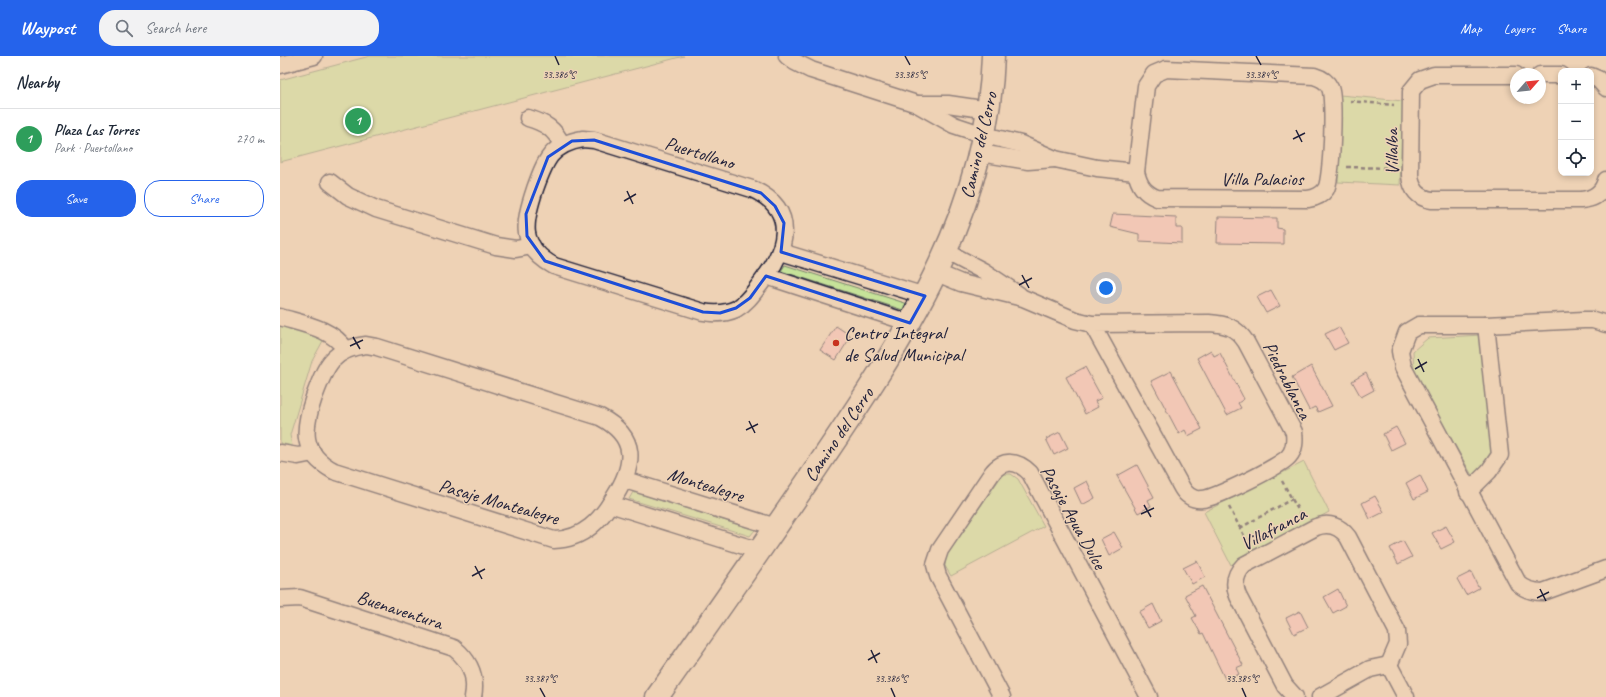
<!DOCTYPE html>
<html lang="en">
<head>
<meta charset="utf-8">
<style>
	body { margin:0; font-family:Caveat,sans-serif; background:#f2f2f3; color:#1f2937 }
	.controls { position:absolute; right:12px; top:12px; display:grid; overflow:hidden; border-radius:8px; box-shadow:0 2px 6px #0003 }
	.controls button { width:36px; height:36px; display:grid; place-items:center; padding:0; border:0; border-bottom:1px solid #e0e1e3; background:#fff; color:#1f2937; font:20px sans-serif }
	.compass { position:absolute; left:1230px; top:12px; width:36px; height:36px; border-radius:50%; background:#fff; box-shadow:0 2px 6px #0003; rotate:62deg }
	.you { position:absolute; left:826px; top:232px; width:14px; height:14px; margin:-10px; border:3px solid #fff; border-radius:50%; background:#1a73e8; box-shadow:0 0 0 6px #1a73e833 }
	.badge { display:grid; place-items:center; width:26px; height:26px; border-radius:50%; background:#2563eb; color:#fff; font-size:13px; font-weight:700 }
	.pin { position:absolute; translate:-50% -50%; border:2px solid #fff; box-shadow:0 1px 4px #0006 }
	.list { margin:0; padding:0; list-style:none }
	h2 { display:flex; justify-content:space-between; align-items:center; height:52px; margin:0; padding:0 16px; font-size:17px }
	h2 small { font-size:13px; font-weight:400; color:#747a83 }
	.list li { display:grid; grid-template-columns:26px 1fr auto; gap:12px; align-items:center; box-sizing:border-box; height:60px; padding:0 16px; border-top:1px solid #e0e1e3 }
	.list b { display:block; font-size:15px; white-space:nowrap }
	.list p { margin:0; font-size:13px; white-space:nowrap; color:#747a83 }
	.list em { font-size:13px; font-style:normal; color:#747a83 }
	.actions { display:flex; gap:8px; padding:12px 16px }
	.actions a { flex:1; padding:9px 0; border:1px solid #2563eb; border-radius:16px; text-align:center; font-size:14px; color:#2563eb }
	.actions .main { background:#2563eb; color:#fff }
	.icon { flex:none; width:22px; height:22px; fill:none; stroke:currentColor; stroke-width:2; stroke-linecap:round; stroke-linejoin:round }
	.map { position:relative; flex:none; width:1326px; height:641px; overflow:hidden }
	header { display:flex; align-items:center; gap:24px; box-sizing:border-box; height:56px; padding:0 20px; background:#2563eb; color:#fff }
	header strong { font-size:19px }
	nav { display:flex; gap:22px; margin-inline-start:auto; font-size:14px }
	.search { width:280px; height:36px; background:#f2f2f3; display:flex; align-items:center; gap:10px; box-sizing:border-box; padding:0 14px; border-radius:16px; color:#747a83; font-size:15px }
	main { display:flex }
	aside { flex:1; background:#fff }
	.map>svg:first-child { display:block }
</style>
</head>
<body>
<header>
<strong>Waypost</strong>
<div class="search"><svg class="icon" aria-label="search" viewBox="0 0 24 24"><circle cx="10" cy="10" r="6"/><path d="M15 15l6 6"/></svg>Search here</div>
<nav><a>Map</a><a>Layers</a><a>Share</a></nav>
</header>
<main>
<aside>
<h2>Nearby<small></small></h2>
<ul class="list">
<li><span class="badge" style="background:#2e9e5b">1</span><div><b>Plaza Las Torres</b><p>Park · Puertollano</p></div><em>270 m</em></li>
</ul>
<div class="actions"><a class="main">Save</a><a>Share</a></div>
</aside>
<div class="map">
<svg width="1326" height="641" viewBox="0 0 1326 641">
	<rect width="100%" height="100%" fill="#eed2b5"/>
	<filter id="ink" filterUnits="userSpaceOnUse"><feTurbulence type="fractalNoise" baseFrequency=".025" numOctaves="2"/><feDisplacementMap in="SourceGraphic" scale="8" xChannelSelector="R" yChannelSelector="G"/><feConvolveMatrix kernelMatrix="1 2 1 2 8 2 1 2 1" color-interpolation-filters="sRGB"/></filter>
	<g filter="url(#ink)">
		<!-- green -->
		<g fill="#c6e299" stroke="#74826a">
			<path d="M90,0H404L0,106V24Z"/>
			<path d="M1060,39L1123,45L1120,129L1058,126Z"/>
			<path d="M505,209L628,248L623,254L501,215Z"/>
			<path d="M0,269L44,283L32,305L10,379L12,390L0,387Z"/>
			<path d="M1202,279L1220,396L1193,421L1134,317L1133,295L1148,282Z"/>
			<path d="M1024,406L1049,456L951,509L924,456Z"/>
			<path d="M723,418H731L738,423L764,470L671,520L665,510L666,500Z"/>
			<path d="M353,436L475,474L470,480L349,443Z"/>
		</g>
		<!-- building -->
		<g fill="#f6bab6" stroke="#22223b">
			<path d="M833,158L896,161V172H902V187L859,185V178L830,171Z"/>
			<path d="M938,161L997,162V172L1003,173V188L937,187Z"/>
			<path d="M991,234L1000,250L986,257L977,241Z"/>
			<path d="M556,270L571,280L556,304L540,294Z"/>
			<path d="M1059,271L1068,287L1054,294L1045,278Z"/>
			<path d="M931,294L934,300L940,297L964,343L958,347L961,352L947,359L917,302Z"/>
			<path d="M1031,310L1052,350L1038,356L1035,351L1029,354L1012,321Z"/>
			<path d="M805,311L822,342L815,345L818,351L805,358L786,321Z"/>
			<path d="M891,315L922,373L908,380L905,374L899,378L871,325Z"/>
			<path d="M1086,317L1094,334L1081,341L1072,325Z"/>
			<path d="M1116,371L1125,387L1111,394L1103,378Z"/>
			<path d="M780,376L788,392L774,399L766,383Z"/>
			<path d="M857,409L874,441L868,444L871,450L858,457L837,420Z"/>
			<path d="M1140,419L1148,436L1134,443L1126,427Z"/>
			<path d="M807,425L815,442L802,449L794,432Z"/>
			<path d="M1095,440L1104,456L1090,463L1082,447Z"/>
			<path d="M1166,470L1175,486L1161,493L1152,477Z"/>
			<path d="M834,476L843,492L829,500L821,483Z"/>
			<path d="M1123,485L1132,501L1118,508L1110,492Z"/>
			<path d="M917,505L925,521L912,528L903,512Z"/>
			<path d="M1191,516L1199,532L1186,539L1177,523Z"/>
			<path d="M922,530L963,609L956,612L959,618L946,625L923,577L921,578L912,562L916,560L905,539Z"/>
			<path d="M1058,533L1066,550L1053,557L1044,541Z"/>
			<path d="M873,548L881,565L868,572L859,556Z"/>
			<path d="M1020,555L1028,571L1014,578L1006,562Z"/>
		</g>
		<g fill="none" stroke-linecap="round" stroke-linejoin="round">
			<defs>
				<g id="street">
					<path d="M507,0L515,6L531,14L637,48L674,69L704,79L741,88L775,103L817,112L856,116"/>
					<path d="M0,9L34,0"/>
					<path d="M886,13L1034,20C1041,22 1047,25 1050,32C1055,43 1052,122 1046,133C1042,139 1035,142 1028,143L877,142C864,137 859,129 856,116L866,30L874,18Z"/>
					<path d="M1236,19H1154L1140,24L1131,35L1130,119C1131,133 1138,142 1152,144H1301C1314,143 1323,137 1326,124"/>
					<path d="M1260,19H1281"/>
					<path d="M1311,20L1318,23L1326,32"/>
					<path d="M637,48H668L709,54"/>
					<path d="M248,62C265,67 275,73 282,89"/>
					<path d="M303,83L314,84L472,133C519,154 507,194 481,227C474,236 467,247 456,253C445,258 434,258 423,256L274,210C238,190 244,166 255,133C265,105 271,88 303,83Z"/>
					<path d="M700,97L748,105L775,103"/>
					<path d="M50,126L68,140L96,153L216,190L236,193L252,190"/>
					<path d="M665,195L703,215L739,239"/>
					<path d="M501,196L645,240"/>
					<path d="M657,217L681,227L743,242L795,264L812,268L929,267C946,268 956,271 966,286L1014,376C1015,385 1015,393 1009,400C1003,409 934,443 922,443C913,444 906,439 902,432L812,268"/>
					<path d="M486,220L630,267"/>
					<path d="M0,261C23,268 52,272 66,294"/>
					<path d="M1326,268L1313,264H1304L1206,269H1139L1127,276L1120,295L1123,311L1238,527C1245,534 1253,536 1263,536L1326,513"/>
					<path d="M86,289L97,291L320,361C358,381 355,408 335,440C321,464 304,483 274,484L54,415C20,397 23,373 34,341C45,312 51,293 86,289Z"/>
					<path d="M0,397L18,400L33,397"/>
					<path d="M345,424L496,471"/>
					<path d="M1188,436L1209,415L1220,399L1206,269"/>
					<path d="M330,448L480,495"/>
					<path d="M0,543L20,542L174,592C190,605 197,620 193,641"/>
					<path d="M1109,609L1126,641"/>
					<path d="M722,641L658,520L655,509L660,494L712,417C723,403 738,404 750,417L869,641"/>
					<path d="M1015,641L1005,630L958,540C953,528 955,518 964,509L1036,471C1049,466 1060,470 1068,481L1117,575L1118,588L1109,609"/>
					<path d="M1040,641L1090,613L1109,609"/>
				</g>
				<path id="secondary" d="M377,641C428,569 479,496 529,423C617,293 708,163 713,0"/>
			</defs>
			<!-- street casing -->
			<use href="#street" stroke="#22223b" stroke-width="19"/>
			<!-- secondary casing -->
			<use href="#secondary" stroke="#22223b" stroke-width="25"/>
			<!-- path -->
			<g stroke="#22223b" stroke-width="2.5" stroke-dasharray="4 3" stroke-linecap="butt">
				<path d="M1070,45L1114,49"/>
				<path d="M1067,111L1114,112"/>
				<path d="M1002,425L1022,461"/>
				<path d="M949,451L968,487"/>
				<path d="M960,472L1012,443"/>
			</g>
			<!-- street -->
			<use href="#street" stroke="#eed2b5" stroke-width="16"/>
			<!-- secondary -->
			<use href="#secondary" stroke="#eed2b5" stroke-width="22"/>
		</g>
	</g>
	<!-- marked area -->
	<path d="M0 0H1326V641H0ZM314,84L481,137L495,150L504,167L501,196L645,240L630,267L486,220L470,242L456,252L440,257L423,256L265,205L247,180L246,158L268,101L292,85Z" fill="#eed2b5" fill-opacity=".55" fill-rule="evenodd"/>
	<path fill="none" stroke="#1d4ed8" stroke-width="3" stroke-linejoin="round" d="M314,84L481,137L495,150L504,167L501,196L645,240L630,267L486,220L470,242L456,252L440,257L423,256L265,205L247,180L246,158L268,101L292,85Z"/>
	<!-- ticks -->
	<path fill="none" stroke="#22223b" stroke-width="1.5" d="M275,0L279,9M625,0L630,9M976,0L981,9M1016,74L1022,86M1013,83L1025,77M347,135L353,148M344,145L356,138M742,219L749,232M739,229L752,222M73,281L80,293M70,290L83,284M1138,303L1144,316M1135,313L1147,306M469,365L475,377M466,374L478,368M864,449L871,461M861,458L874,452M195,510L202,523M192,520L205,513M1260,533L1266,545M1257,542L1269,536M591,594L597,607M588,604L600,597M260,632L265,641M611,632L615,641M962,632L966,641"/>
	<!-- markers -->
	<circle fill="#c8321e" stroke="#eed2b5" stroke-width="1.5" cx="556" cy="287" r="4"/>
	<g text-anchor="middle" stroke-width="3" stroke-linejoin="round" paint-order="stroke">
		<!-- street labels -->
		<g font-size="19" fill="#22223b" stroke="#eed2b5">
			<text transform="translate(698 89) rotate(-77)" y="7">Camino del Cerro</text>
			<text transform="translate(420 96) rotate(17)" y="7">Puertollano</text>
			<text transform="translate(1111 96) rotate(-91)" y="7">Villalba</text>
			<text x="982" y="129">Villa Palacios</text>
			<text transform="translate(1008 324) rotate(63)" y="7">Piedrablanca</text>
			<text transform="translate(558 378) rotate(-56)" y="7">Camino del Cerro</text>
			<text transform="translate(426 428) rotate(17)" y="7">Montealegre</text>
			<text transform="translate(219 445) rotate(16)" y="7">Pasaje Montealegre</text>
			<text transform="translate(794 461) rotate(61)" y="7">Pasaje Agua Dulce</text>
			<text transform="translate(993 472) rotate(-28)" y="7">Villafranca</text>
			<text transform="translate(120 553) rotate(18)" y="7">Buenaventura</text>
		</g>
		<!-- poi labels -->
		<g font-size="19" fill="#22223b" stroke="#eed2b5" text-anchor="start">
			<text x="564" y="283">Centro Integral<tspan x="564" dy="22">de Salud Municipal</tspan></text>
		</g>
	</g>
	<g font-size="10" text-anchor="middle" fill="#22223b" stroke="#eed2b5" stroke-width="3" stroke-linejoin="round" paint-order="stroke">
		<text x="279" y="22">33.386°S</text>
		<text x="630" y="22">33.385°S</text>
		<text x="981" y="22">33.384°S</text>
		<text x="260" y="626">33.387°S</text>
		<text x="611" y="626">33.386°S</text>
		<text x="962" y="626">33.385°S</text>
	</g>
</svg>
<div class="controls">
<button>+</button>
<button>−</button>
<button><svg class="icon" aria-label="locate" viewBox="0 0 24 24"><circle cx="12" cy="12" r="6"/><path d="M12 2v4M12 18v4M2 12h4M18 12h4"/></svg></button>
</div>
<svg class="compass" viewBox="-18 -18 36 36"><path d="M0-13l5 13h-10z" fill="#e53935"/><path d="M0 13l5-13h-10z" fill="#747a83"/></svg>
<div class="you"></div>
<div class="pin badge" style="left:78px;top:65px;background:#2e9e5b">1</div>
</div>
</main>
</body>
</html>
